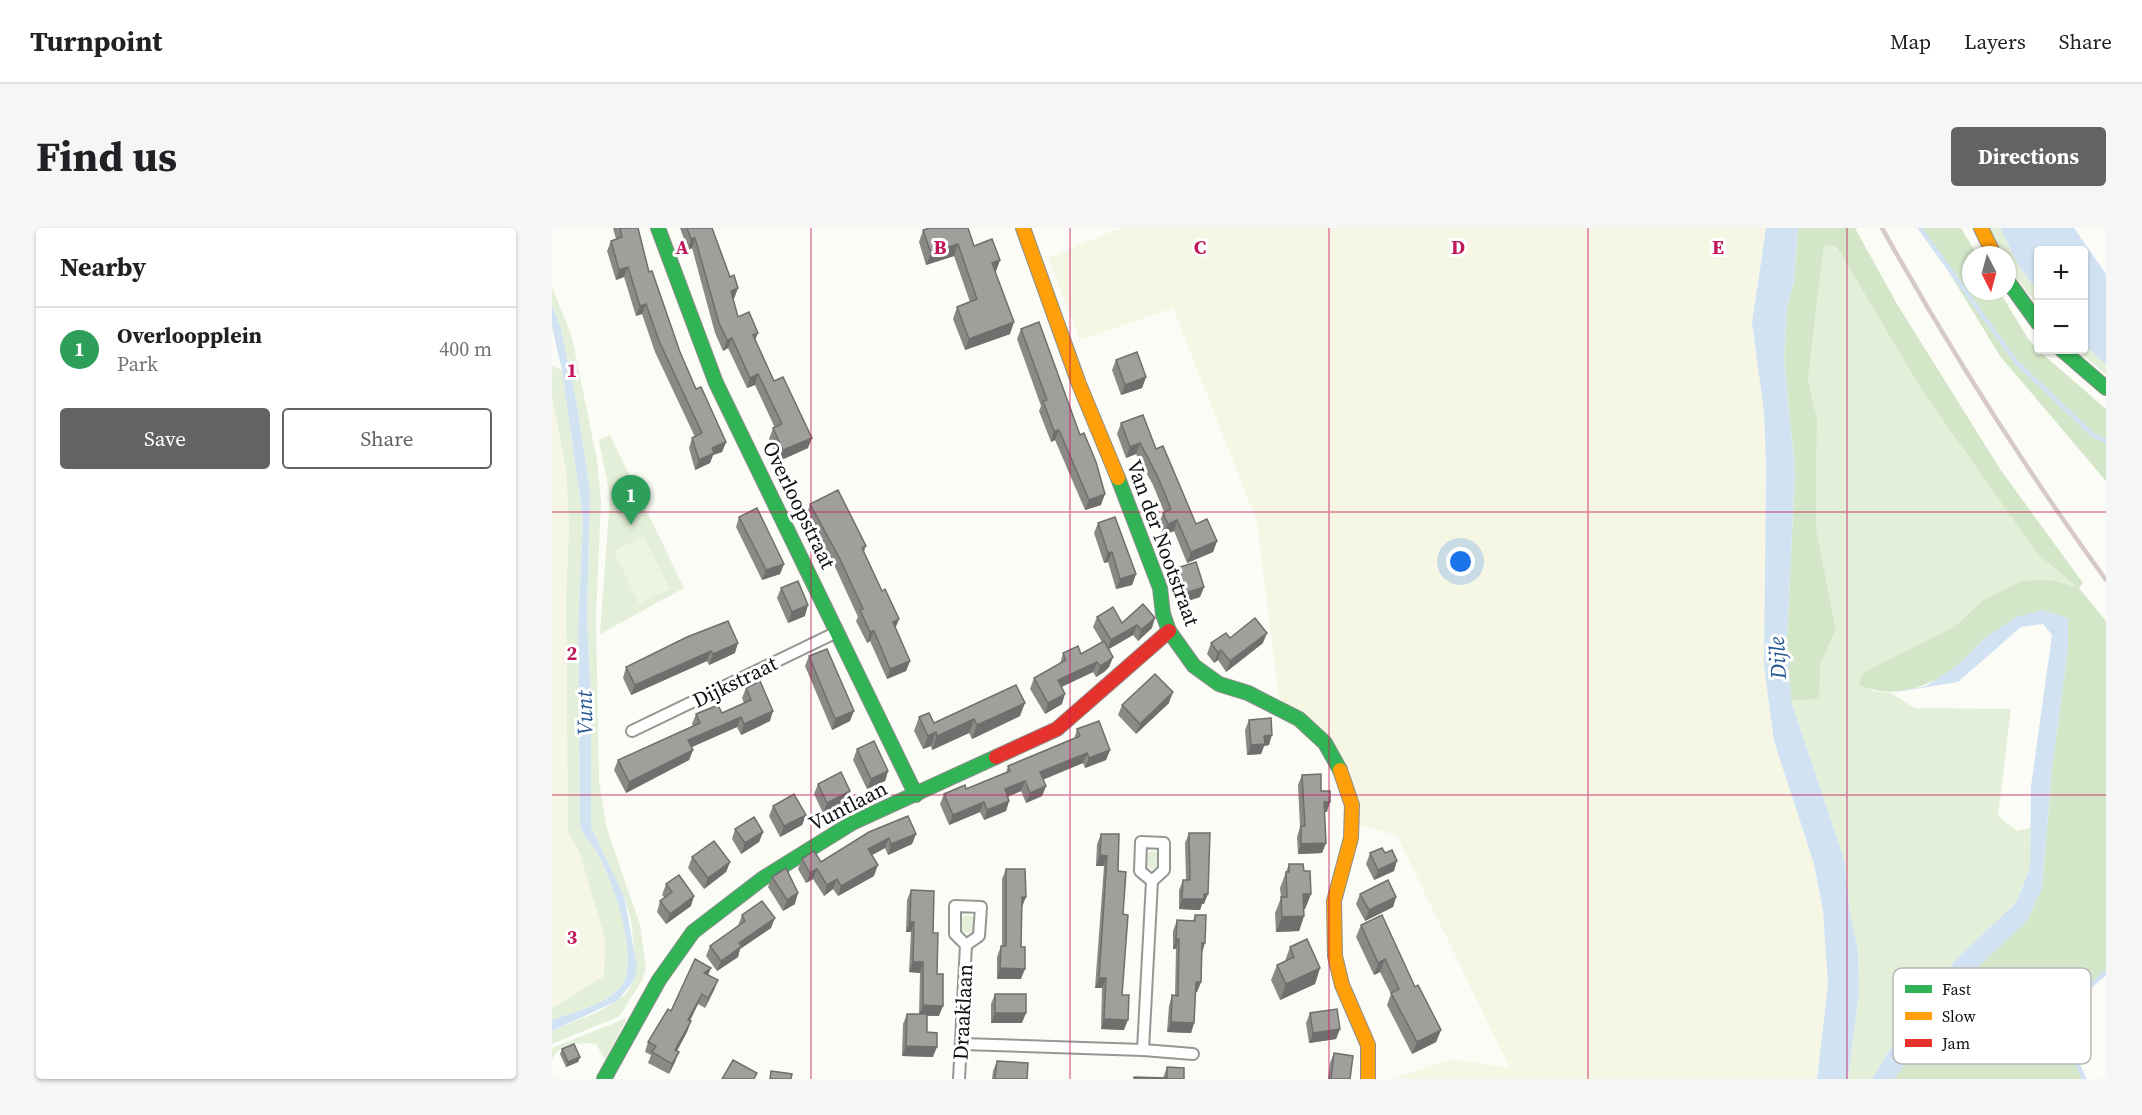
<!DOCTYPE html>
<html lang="en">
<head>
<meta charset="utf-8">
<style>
	body { margin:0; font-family:"Source Serif 4",serif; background:#f6f6f6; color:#202124 }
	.controls { position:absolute; right:18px; top:18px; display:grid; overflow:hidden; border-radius:6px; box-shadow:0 2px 4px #0004 }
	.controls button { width:54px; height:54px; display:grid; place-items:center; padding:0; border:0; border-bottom:2px solid #e0e0e0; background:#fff; color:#202124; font:30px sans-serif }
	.compass { position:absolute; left:1410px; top:18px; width:54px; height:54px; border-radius:50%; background:#fff; box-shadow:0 2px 4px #0004; rotate:174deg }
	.you { position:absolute; left:909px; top:334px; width:21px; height:21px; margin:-15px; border:4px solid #fff; border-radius:50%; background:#1a73e8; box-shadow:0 0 0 9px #1a73e833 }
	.badge { display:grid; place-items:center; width:39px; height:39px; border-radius:50%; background:#636361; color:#fff; font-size:20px; font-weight:700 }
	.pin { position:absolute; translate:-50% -50px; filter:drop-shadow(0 2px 3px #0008) }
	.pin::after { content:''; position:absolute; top:32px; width:21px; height:18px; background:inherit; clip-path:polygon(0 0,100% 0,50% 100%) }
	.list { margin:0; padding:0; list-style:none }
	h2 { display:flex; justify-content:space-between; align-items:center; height:78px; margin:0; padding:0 24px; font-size:26px }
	h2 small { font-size:20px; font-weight:400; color:#757577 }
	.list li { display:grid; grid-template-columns:39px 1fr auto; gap:18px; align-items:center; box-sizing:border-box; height:84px; padding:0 24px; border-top:2px solid #e0e0e0 }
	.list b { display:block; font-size:22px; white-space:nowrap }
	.list p { margin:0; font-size:20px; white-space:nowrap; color:#757577 }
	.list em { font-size:20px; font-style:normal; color:#757577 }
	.actions { display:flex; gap:12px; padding:18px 24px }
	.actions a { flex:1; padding:14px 0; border:2px solid #636361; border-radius:6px; text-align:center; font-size:21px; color:#636361 }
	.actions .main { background:#636361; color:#fff }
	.map { position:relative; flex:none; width:1554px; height:851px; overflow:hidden; border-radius:6px }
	header { display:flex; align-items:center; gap:36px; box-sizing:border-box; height:84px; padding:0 30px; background:#fff; border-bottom:2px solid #e0e0e0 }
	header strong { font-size:28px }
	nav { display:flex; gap:33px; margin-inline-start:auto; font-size:21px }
	.intro { display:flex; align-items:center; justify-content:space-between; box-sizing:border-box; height:144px; padding:0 36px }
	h1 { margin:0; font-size:42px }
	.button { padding:15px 27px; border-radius:6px; background:#636361; color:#fff; font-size:21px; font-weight:700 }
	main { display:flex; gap:36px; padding:0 36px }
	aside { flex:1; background:#fff; border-radius:6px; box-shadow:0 2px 4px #0004 }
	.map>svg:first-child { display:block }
</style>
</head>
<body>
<header>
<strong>Turnpoint</strong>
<nav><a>Map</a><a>Layers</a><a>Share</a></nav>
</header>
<div class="intro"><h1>Find us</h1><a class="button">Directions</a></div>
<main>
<aside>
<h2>Nearby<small></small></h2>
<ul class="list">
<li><span class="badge" style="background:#2e9e5b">1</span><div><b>Overloopplein</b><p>Park</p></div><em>400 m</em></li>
</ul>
<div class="actions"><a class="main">Save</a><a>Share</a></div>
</aside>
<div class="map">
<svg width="1554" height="851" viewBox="0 0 1554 851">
	<rect width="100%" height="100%" fill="#fcfcf7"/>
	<!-- farmland -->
	<g fill="#f6f6e5">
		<path d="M569,0H1214L1200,95L1212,184L1214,237L1212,438L1222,513L1262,636L1271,683L1276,756L1265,851H840L900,831L958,840L845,608L806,596V571L741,481L727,470L705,294L621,80L528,112L496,30Z"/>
		<path d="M0,168L14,241L17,296L14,372L16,604L27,623L53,711L52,748L0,780Z"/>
	</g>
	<!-- green -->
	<g fill="#e4efd9">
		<path d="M1436,0H1448L1467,38L1486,64V77C1476,64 1455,44 1455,27H1452Z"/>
		<path d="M1272,17H1283L1369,161L1486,327L1526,360L1430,373L1402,399L1311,446L1320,463L1339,465L1363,480L1459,481L1446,588L1465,603L1479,600L1478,640L1464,675L1404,731L1340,818L1320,851H1296L1307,765L1306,722L1298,686L1293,634L1239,473L1267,471L1269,434L1284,402L1264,300L1265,191L1256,151Z"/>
		<path d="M0,59L20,109L45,232L49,274L44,389L47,552L54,598L88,697L94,740L90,752L68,788L0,816V803L50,782L74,766L82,753L84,735L79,693L72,668L39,599V470L35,392L38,264L25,177L9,101L0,77Z"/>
		<path d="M1532,117L1554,136V147L1525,122H1532Z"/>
		<path d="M0,138L10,142L31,290L26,401L28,599C32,607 36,612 41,618C58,643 90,732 69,758C54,777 22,784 0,792V780L52,748L53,711L27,623L16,604L14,372L17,296L14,241L0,168Z"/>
		<path d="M58,207L132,360L48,406L58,269L47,212Z"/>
		<circle cx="601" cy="632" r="9"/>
		<circle cx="416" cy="696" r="9"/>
		<path d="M75,790L53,832L44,816C29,813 8,816 0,831V820Z"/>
	</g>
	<!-- forest -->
	<g fill="#d4e6c8">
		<path d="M1246,0H1303L1345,76L1448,241L1531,355L1527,360L1554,393V744L1536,760L1513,807L1532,851H1342L1427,738L1475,693L1490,660L1500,539L1516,421V390L1490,382C1472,391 1448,399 1432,411C1423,419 1415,430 1406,437C1377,460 1341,472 1307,457L1311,445L1402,399L1430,373L1469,353L1498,352L1525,359L1486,327L1369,161L1284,18L1272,17L1256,151L1265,191L1264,300L1284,402L1269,434L1267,471L1239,473L1235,410L1243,243L1232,132L1235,81L1242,52Z"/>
		<path d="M1370,0H1409L1425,27H1419V63H1447L1475,109L1486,122L1554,181V253L1448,128Z"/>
	</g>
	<!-- pitch -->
	<path fill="#edf4e3" d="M92,309L118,361L87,376L62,323Z"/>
	<!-- water -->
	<g fill="#d1e3f2">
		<path d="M1214,0H1246L1242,52L1235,81L1232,132L1243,243L1235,410L1239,473L1293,634L1298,686L1306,722L1307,765L1296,851H1265L1276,756L1271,683L1262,636L1222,513L1212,438L1214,237L1212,184L1200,95Z"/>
		<path d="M1448,0H1522L1554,46V136L1532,117V22H1486V64L1467,38Z"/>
		<path d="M0,77L9,101L25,177L38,264L35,392L39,470V599L72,668L85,738L82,753L65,773L0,803V792C22,784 54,777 69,758C90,732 58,643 41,618C36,612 32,607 28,599L26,401L31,290L10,142L0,99Z"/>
		<path d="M1490,382L1516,390V421L1500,540L1490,660L1475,693L1427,738L1342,851H1320L1340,818L1404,731L1464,675L1478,640L1479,558L1500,407L1491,396L1469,399L1406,454L1339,465L1374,458L1406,437L1433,410L1464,389Z"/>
	</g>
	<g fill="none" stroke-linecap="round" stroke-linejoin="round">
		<!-- stream -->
		<g stroke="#d1e3f2" stroke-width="4.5">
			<path d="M1368,0L1464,134L1541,207L1554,213"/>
			<path d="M1532,851L1513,807L1536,760L1554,744"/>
		</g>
		<defs>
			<g id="street">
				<path d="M80,503L285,404"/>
				<path d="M410,816L591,822L600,653L612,642V615L589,614L588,643L600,653"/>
				<path d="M591,822L641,826"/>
				<path d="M407,851L414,717L403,706V678L429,679L427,708L414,717"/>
			</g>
			<g id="fast">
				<path d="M106,0L164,155L364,567"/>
				<path d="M1455,52L1486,95"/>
				<path d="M1510,122L1554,160"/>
				<path d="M566,250L608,360L611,386L617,403L642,438L667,456L696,465L747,491L773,515L788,542"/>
				<path d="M52,851L107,752L141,704L210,651L300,595L444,529"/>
			</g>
			<g id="slow">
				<path d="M471,0L527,156L566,250"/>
				<path d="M1429,0L1442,27"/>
				<path d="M788,542L800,577L799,610L782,673L783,728L790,757L816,817V851"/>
			</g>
			<path id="jam" d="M444,529L505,501L617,403"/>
		</defs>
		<!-- street casing -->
		<use href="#street" stroke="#969694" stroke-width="14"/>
		<!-- fast casing -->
		<use href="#fast" stroke="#8d8d8b" stroke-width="16"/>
		<!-- slow casing -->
		<use href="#slow" stroke="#8d8d8b" stroke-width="16"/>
		<!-- jam casing -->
		<use href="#jam" stroke="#8d8d8b" stroke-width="16"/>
		<!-- street -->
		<use href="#street" stroke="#fffffe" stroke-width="10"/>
		<!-- fast -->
		<use href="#fast" stroke="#30b455" stroke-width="14"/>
		<!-- slow -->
		<use href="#slow" stroke="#ff9f0a" stroke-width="14"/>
		<!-- jam -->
		<use href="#jam" stroke="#e5322d" stroke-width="14"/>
		<!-- rail -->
		<path stroke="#d7c9c7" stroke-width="4.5" d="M1330,0C1398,122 1472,239 1554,352"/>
	</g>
	<!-- wall -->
	<g fill="#8a8986">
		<path d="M61,0H86L97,44L128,124L144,161L174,214L170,224L161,227L158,235L143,242L137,220L140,210L143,209L103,124L90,86L84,88L72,49L64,52L55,23L59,13L64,11Z"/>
		<path d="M128,0H160L178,49L186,60L181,71L186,89L203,112L222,153L256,220L227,233L217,211L221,200H223L203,157L195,160L176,120L171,123L163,105L140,20L136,22Z"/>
		<path d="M371,2L422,18L448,32L444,43L443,44L458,106L413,122L401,91L405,79L418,74L402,28L374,37L367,14Z"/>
		<path d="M469,101L549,277L533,282L503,212L499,214L487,183L489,178L465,111Z"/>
		<path d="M564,132L594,149L590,160L569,167L560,142Z"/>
		<path d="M569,195L604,221L644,296L665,313L661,324L635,335L622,303L612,307L607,295L611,285L612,284L601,257L584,226L574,230L565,206Z"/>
		<path d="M258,276L314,318L312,324L330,363L347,391L343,401L358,433L354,443L335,451L318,413L315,415L304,393L306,389L284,341L255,286Z"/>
		<path d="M187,289L232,336L228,346L210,352L184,299Z"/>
		<path d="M546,295L584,346L580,357L564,361L556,334L552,335L542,305Z"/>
		<path d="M622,341L652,359L648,369L626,376L618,352Z"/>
		<path d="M229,360L253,388L236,395L225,370Z"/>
		<path d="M591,376L600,400L586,413L581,407L557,421L561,429L557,439L552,444L544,449L541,444L510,459V476L493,486L478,461L482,450L508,436L511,425L529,426L550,414L541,399L545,389L570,395Z"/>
		<path d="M135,409L183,425L157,437L155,433L79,467L71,450L74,439Z"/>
		<path d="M678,410L711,415L674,444L666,432L662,435L655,426L659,415Z"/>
		<path d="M257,428L298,493L280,502L253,438Z"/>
		<path d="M464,457L468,488L420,511L417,505L380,522L379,518L371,521L362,503L367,489L382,495Z"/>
		<path d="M194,460L218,493L189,507L185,499L140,519L141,522L137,532L74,565L62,542L66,532L141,498L140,496L144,486L170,485L192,475L190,470Z"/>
		<path d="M617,475L584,506L566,487L570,477Z"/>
		<path d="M697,492L717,517L712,518L709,526L695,527L693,502Z"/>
		<path d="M525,501L558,522L554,532L533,540L531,535L491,552L494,558L490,568L474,575L469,563L456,569L457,573L454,583L432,592L428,584L397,597L388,576L392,566L414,561L454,545L456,538L522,511Z"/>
		<path d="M305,521L336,543L333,553L315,561L301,532Z"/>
		<path d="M750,547L769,563L775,584H772L774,615L770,625L746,626L745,609L748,599L746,557Z"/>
		<path d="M266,556L298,563L294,574L271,585L262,566Z"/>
		<path d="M221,578L254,587L250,597L228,609L217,588Z"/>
		<path d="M183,601L211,604L207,614L189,626L180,611Z"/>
		<path d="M317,604L364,606L360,616L336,627L333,620L320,627L322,648L286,668L281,661L272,668L261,651L254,655L246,641L250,631L269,634Z"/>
		<path d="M637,605L652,676H650L648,682L627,681V662L631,652H634L633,615Z"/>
		<path d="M549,606L566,643L571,686L570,767L572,802L549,801L550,760H543L552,638H544L545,616Z"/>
		<path d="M818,625H833L842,643L822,652L814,636Z"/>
		<path d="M140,629L178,634L174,644L152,661L136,640Z"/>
		<path d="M737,636L752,643L759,666L753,681H752V688L747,703L724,704L723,685L729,670L728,660Z"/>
		<path d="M454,641L470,679L469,751H445V729L449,718H450V651Z"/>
		<path d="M220,649L243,676L231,683L216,659Z"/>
		<path d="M114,656L139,678L114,696L105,684L108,673L113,670L110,667Z"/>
		<path d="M359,662L381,705L385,746L387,788H375V804L381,829L350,828L351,796L355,786H367L368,745L357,744L359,704H354L355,672Z"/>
		<path d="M808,666L844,669L841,679L813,693L804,676Z"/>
		<path d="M190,687L219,700L188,721L186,729L165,743L154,728L158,718L186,698Z"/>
		<path d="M643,687L650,725L649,754L645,764H644L642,795L639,805L615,804L617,778L620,767H623L624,721H621V703L625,692L641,693Z"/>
		<path d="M809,697L863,759L889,802L884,814L860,826L835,777L839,766L828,744L822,747L804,709Z"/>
		<path d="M738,719L768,740L763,756L728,772L719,752L725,737L733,733Z"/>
		<path d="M157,747L166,752L162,762L153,780L146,776L138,793H139L135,804L125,823L123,834L117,846L96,835L99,827L93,824L96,814L119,783Z"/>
		<path d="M443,766L470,795H439V776Z"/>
		<path d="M758,785L788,801L784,811L757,815L754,795Z"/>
		<path d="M10,821L28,829L26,834L14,839L8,826Z"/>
		<path d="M782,825L798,851H776L778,835Z"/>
		<path d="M445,833L475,851H440L441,843Z"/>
		<path d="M615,839L632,851H582V849L611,850Z"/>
	</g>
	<!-- shaded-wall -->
	<g fill="#706f6d">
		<path d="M143,10L140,20L136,22L139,11Z"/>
		<path d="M406,16L402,28L374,37L379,25Z"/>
		<path d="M448,32L444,43L435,46L440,35Z"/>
		<path d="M76,39L72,49L64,52L67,42Z"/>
		<path d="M186,60L182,71L175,73L179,63Z"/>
		<path d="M94,76L90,86L84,88L88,78Z"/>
		<path d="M462,94L458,106L413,122L417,111Z"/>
		<path d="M206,105L202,115L201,107Z"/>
		<path d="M180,110L176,120L171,123L175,112Z"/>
		<path d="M206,146L203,157L195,160L198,150Z"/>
		<path d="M594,149L590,160L569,167L573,157Z"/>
		<path d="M507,202L503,212L499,214L502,203Z"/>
		<path d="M260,210L256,220L227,233L231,222Z"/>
		<path d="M174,214L170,224L161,227L158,235L143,242L147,232L160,220Z"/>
		<path d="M588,215L584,226L574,230L578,219Z"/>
		<path d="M553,266L549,277L533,282L537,272Z"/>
		<path d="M625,292L622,303L612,307L616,296Z"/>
		<path d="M665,313L661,324L635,335L639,324Z"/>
		<path d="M560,324L556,334L552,335L556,325Z"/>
		<path d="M232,336L228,346L210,352L214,342Z"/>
		<path d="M584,346L580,357L564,361L568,351Z"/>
		<path d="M652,359L648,369L626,376L630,366Z"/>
		<path d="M256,377L253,388L236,395L240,384Z"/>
		<path d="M603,390L600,400L586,413L589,402Z"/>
		<path d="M347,391L343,401L341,394Z"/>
		<path d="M585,397L581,407L555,422L559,412Z"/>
		<path d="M322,403L318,413L315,415L318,404Z"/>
		<path d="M715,405L711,415L674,444L678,433Z"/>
		<path d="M186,415L183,425L157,437L161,426Z"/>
		<path d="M669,422L666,432L662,435L666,425Z"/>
		<path d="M159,423L155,433L79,467L83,457Z"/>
		<path d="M561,429L557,439L552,444L544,449L548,438Z"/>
		<path d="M358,433L354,443L335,451L338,441Z"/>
		<path d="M545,434L541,444L502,462L506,452Z"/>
		<path d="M621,464L617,475L584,506L588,496Z"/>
		<path d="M513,466L510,476L493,486L496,475Z"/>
		<path d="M473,475L468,488L420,511L425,497Z"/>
		<path d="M221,483L218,493L189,507L192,496Z"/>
		<path d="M302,483L298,493L280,502L283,491Z"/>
		<path d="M189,489L185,499L133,522L136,512Z"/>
		<path d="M422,491L417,505L380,522L385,508Z"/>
		<path d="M384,504L379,518L371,521L376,508Z"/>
		<path d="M720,507L717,517L712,518L709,526L695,527L699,517L712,508Z"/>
		<path d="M141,522L137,532L74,565L77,554Z"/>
		<path d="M558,522L554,532L533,540L537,530Z"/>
		<path d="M535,525L531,535L484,554L488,544Z"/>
		<path d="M336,543L333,553L315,561L319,551Z"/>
		<path d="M473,553L469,563L449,571L453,561Z"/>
		<path d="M494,558L490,568L474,575L478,565Z"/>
		<path d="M298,563L294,574L271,585L275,575Z"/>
		<path d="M457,573L454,583L432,592L435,582Z"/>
		<path d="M432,574L428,584L397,597L401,587Z"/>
		<path d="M772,574H778L775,584H768Z"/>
		<path d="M254,587L250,597L228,609L232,598Z"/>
		<path d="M211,604L207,614L189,626L193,615Z"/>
		<path d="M364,606L360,616L336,627L339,616Z"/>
		<path d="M337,610L333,620L313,631L316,621Z"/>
		<path d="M774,615L770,625L746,626L749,616Z"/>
		<path d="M548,627L555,628L552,638H544Z"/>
		<path d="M845,633L842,643L822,652L826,642Z"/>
		<path d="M178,634L174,644L152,661L156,650Z"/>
		<path d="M326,637L322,648L286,668L289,658Z"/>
		<path d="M265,641L261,651L254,655L258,645Z"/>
		<path d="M285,651L281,661L272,668L275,657Z"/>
		<path d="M246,665L243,676L231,683L235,672Z"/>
		<path d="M652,666H656L652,676H650L648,682L627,681L630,671Z"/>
		<path d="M751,666H759L753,681L746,682Z"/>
		<path d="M142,668L139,678L114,696L118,686Z"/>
		<path d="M470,669H474L470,679Z"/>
		<path d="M844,669L841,679L813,693L817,682Z"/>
		<path d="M752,688L747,703L724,704L730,689Z"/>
		<path d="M223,690L219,700L188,721L186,729L165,743L169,733L187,715Z"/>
		<path d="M358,694H362L359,704H354Z"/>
		<path d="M624,711H627L624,721H621Z"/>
		<path d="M650,715H653L650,725Z"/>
		<path d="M833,731L828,744L822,747L826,735Z"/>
		<path d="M361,734H371L368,745L357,744Z"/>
		<path d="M159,740L155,750L152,745Z"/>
		<path d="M448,740L473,741L469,751H445Z"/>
		<path d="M768,740L763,756L728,772L734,756Z"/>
		<path d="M547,750H554L550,760H543Z"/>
		<path d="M166,752L162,762L153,780L156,770Z"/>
		<path d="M644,754H649L645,764H640Z"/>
		<path d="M150,766L146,776L133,802L136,792Z"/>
		<path d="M371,777L391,778L387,788L367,787Z"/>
		<path d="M443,785H474L470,795H439Z"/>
		<path d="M552,791L576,792L572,802L549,801Z"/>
		<path d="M139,793L135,804L120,832L123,822Z"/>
		<path d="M619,794L642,795L639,805L615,804Z"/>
		<path d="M788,801L784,811L757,815L761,805Z"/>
		<path d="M889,802L884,814L860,826L865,814Z"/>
		<path d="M354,818L385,819L381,829L350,828Z"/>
		<path d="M127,824L123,834L117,846L120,836Z"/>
		<path d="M28,829L26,834L14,839L16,834Z"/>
	</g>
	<!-- building -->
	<g fill="#a09f9c" stroke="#706f6d" stroke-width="1.5">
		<path d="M68,0H86L97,44L100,43L128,124L144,161L149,159L174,214L160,220L162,225L147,232L140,210L150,205L107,113L94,76L88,78L76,39L67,42L59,13L70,9Z"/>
		<path d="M135,0H160L178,49L182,47L186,60L179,63L186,89L197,84L206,105L201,107L222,153L231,149L260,210L231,222L221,200L230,196L206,146L198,150L180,110L175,112L167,95L143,10L139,11Z"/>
		<path d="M378,0H416L422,18L440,11L448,32L440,35L462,94L417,111L405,79L425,71L406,16L379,25L371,2Z"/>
		<path d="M487,94L528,207L532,205L544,234L553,266L537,272L507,202L502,203L491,173L495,172L469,101Z"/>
		<path d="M585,124L594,149L573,157L564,132Z"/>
		<path d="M591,187L604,221L611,218L644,296L655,291L665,313L639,324L625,292L616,296L611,285L619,281L605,247L588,215L578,219L569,195Z"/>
		<path d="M286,262L314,318L310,320L330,363L333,361L347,391L341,394L358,433L338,441L322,403L318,404L308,382L311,381L288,331L258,276Z"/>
		<path d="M205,280L232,336L214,342L187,289Z"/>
		<path d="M563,289L584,346L568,351L560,324L556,325L546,295Z"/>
		<path d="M644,334L652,359L630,366L622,341Z"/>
		<path d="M246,353L256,377L240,384L229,360Z"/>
		<path d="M591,376L603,390L589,402L585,397L559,412L545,389L561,379L570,395Z"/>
		<path d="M703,390L715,405L678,433L669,422L666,425L659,415L674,405L678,410Z"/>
		<path d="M176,393L186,415L161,426L159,423L83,457L74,439L135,409Z"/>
		<path d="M552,413L561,429L555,434L548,438L545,434L506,452L513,466L496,475L482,450L514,432L511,425L526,418L529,426Z"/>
		<path d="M275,421L302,483L283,491L257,428Z"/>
		<path d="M603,446L621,464L588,496L570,477Z"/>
		<path d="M208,453L221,483L192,496L189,489L136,512L141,522L77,554L66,532L148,495L144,486L166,477L170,485L199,472L194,460Z"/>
		<path d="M464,457L473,475L425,497L422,491L385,508L384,504L376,508L367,489L377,485L382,495Z"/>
		<path d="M719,490L720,507L712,508L713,516L699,517L697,492Z"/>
		<path d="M547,493L558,522L537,530L535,525L488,544L494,558L478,565L473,553L453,561L457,573L435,582L432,574L401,587L392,566L413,557L414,561L458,543L456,538L528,508L525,501Z"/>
		<path d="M322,513L336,543L319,551L305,521Z"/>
		<path d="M289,544L298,563L275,575L266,556Z"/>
		<path d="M769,546V563H778V574H772L774,615L749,616V598H753L750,547Z"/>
		<path d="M242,566L254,587L232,598L221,578Z"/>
		<path d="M356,588L364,606L339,616L337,610L316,621L326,637L289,658L285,651L275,657L265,641L258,645L250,631L262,623L269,634L317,604Z"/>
		<path d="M202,589L211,604L193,615L183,601Z"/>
		<path d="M637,605H658L656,666H652V671H630L631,652H638Z"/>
		<path d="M549,606H567L566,643L574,644L571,686L576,687L570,767H577L576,792L552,791L554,750H547L555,628L548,627Z"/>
		<path d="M162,613L178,634L156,650L140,629Z"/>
		<path d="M830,620L833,625L840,622L845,633L826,642L818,625Z"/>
		<path d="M737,636H751L752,643H758L759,666H751L752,688L730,689L729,669H735L734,644H737Z"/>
		<path d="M234,640L246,665L235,672L220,649Z"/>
		<path d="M454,641H473L474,669H470L469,719H473V741L448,740L449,718H454Z"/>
		<path d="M127,647L142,668L118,686L108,673L120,664L114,656Z"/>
		<path d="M836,652L844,669L817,682L808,666Z"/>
		<path d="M359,662L382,663L381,705H386L385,746H391V778L371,777V734H361L362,694H358Z"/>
		<path d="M210,673L223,690L187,715L190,718L169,733L158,718L193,693L190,687Z"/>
		<path d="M643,687H654L653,715H650L649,754H644L642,795L619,794L620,767L626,768L627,711H624L625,692L643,693Z"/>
		<path d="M830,687L863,759L866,757L889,802L865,814L839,765L847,761L833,731L826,735L809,697Z"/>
		<path d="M755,711L768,740L734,756L725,737L742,729L738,719Z"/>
		<path d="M143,731L159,740L152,745L166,752L156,770L150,766L136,792L139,793L123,822L127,824L120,836L100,824L104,818L96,814L116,781L119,783Z"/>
		<rect x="443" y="766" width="31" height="19"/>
		<path d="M785,781L788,801L761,805L758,785Z"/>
		<path d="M355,786H375V804L385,805V819L354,818Z"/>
		<path d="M22,816L28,829L16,834L10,821Z"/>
		<path d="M782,825L801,828L798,851H779Z"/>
		<path d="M181,832L205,845L202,851H170Z"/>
		<path d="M445,833L476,835L475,851H443Z"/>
		<path d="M615,839L632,840V851H582V849L615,850Z"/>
		<path d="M219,843L240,846L239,851H218Z"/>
	</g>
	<!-- grid -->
	<path fill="none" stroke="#c2185b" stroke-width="1.5" stroke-opacity="0.55" d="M259,0V851M518,0V851M777,0V851M1036,0V851M1295,0V851M0,284H1554M0,567H1554"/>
	<g text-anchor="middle" stroke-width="6" stroke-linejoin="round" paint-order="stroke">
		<!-- street labels -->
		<g font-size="21" fill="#101010" stroke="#fff">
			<text transform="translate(247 277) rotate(64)" y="7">Overloopstraat</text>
			<text transform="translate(611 315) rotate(70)" y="7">Van der Nootstraat</text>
			<text transform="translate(183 454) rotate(-26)" y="7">Dijkstraat</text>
			<text transform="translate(296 578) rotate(-27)" y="7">Vuntlaan</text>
			<text transform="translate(411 784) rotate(-87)" y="7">Draaklaan</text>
		</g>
		<!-- water labels -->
		<g font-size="22" font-style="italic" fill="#275894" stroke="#fff">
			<text transform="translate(1225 430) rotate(-93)" y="8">Dijle</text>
			<text transform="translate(32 485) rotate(-91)" y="8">Vunt</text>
		</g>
	</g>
	<!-- legend -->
	<rect x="1341" y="740" width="198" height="96" rx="9" fill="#fff" stroke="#b7b7b7" stroke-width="1.5"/>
	<rect x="1353" y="757" width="27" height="8" fill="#30b455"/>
	<rect x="1353" y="784" width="27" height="8" fill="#ff9f0a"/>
	<rect x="1353" y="811" width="27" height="8" fill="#e5322d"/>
	<g font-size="16" fill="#101010">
		<text x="1390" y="767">Fast</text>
		<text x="1390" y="794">Slow</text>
		<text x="1390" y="821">Jam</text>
	</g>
	<g font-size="20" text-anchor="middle" font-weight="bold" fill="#c2185b" stroke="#fff" stroke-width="6" stroke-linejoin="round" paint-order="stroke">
		<text x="130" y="26">A</text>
		<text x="388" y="26">B</text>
		<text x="648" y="26">C</text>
		<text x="906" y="26">D</text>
		<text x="1166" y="26">E</text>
		<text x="20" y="149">1</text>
		<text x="20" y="432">2</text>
		<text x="20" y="716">3</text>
	</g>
</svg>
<div class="controls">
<button>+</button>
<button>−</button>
</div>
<svg class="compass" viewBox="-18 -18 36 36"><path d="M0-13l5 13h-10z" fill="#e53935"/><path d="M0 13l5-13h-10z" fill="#757577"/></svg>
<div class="you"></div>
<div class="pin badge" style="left:79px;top:297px;background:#2e9e5b">1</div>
</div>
</main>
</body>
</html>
